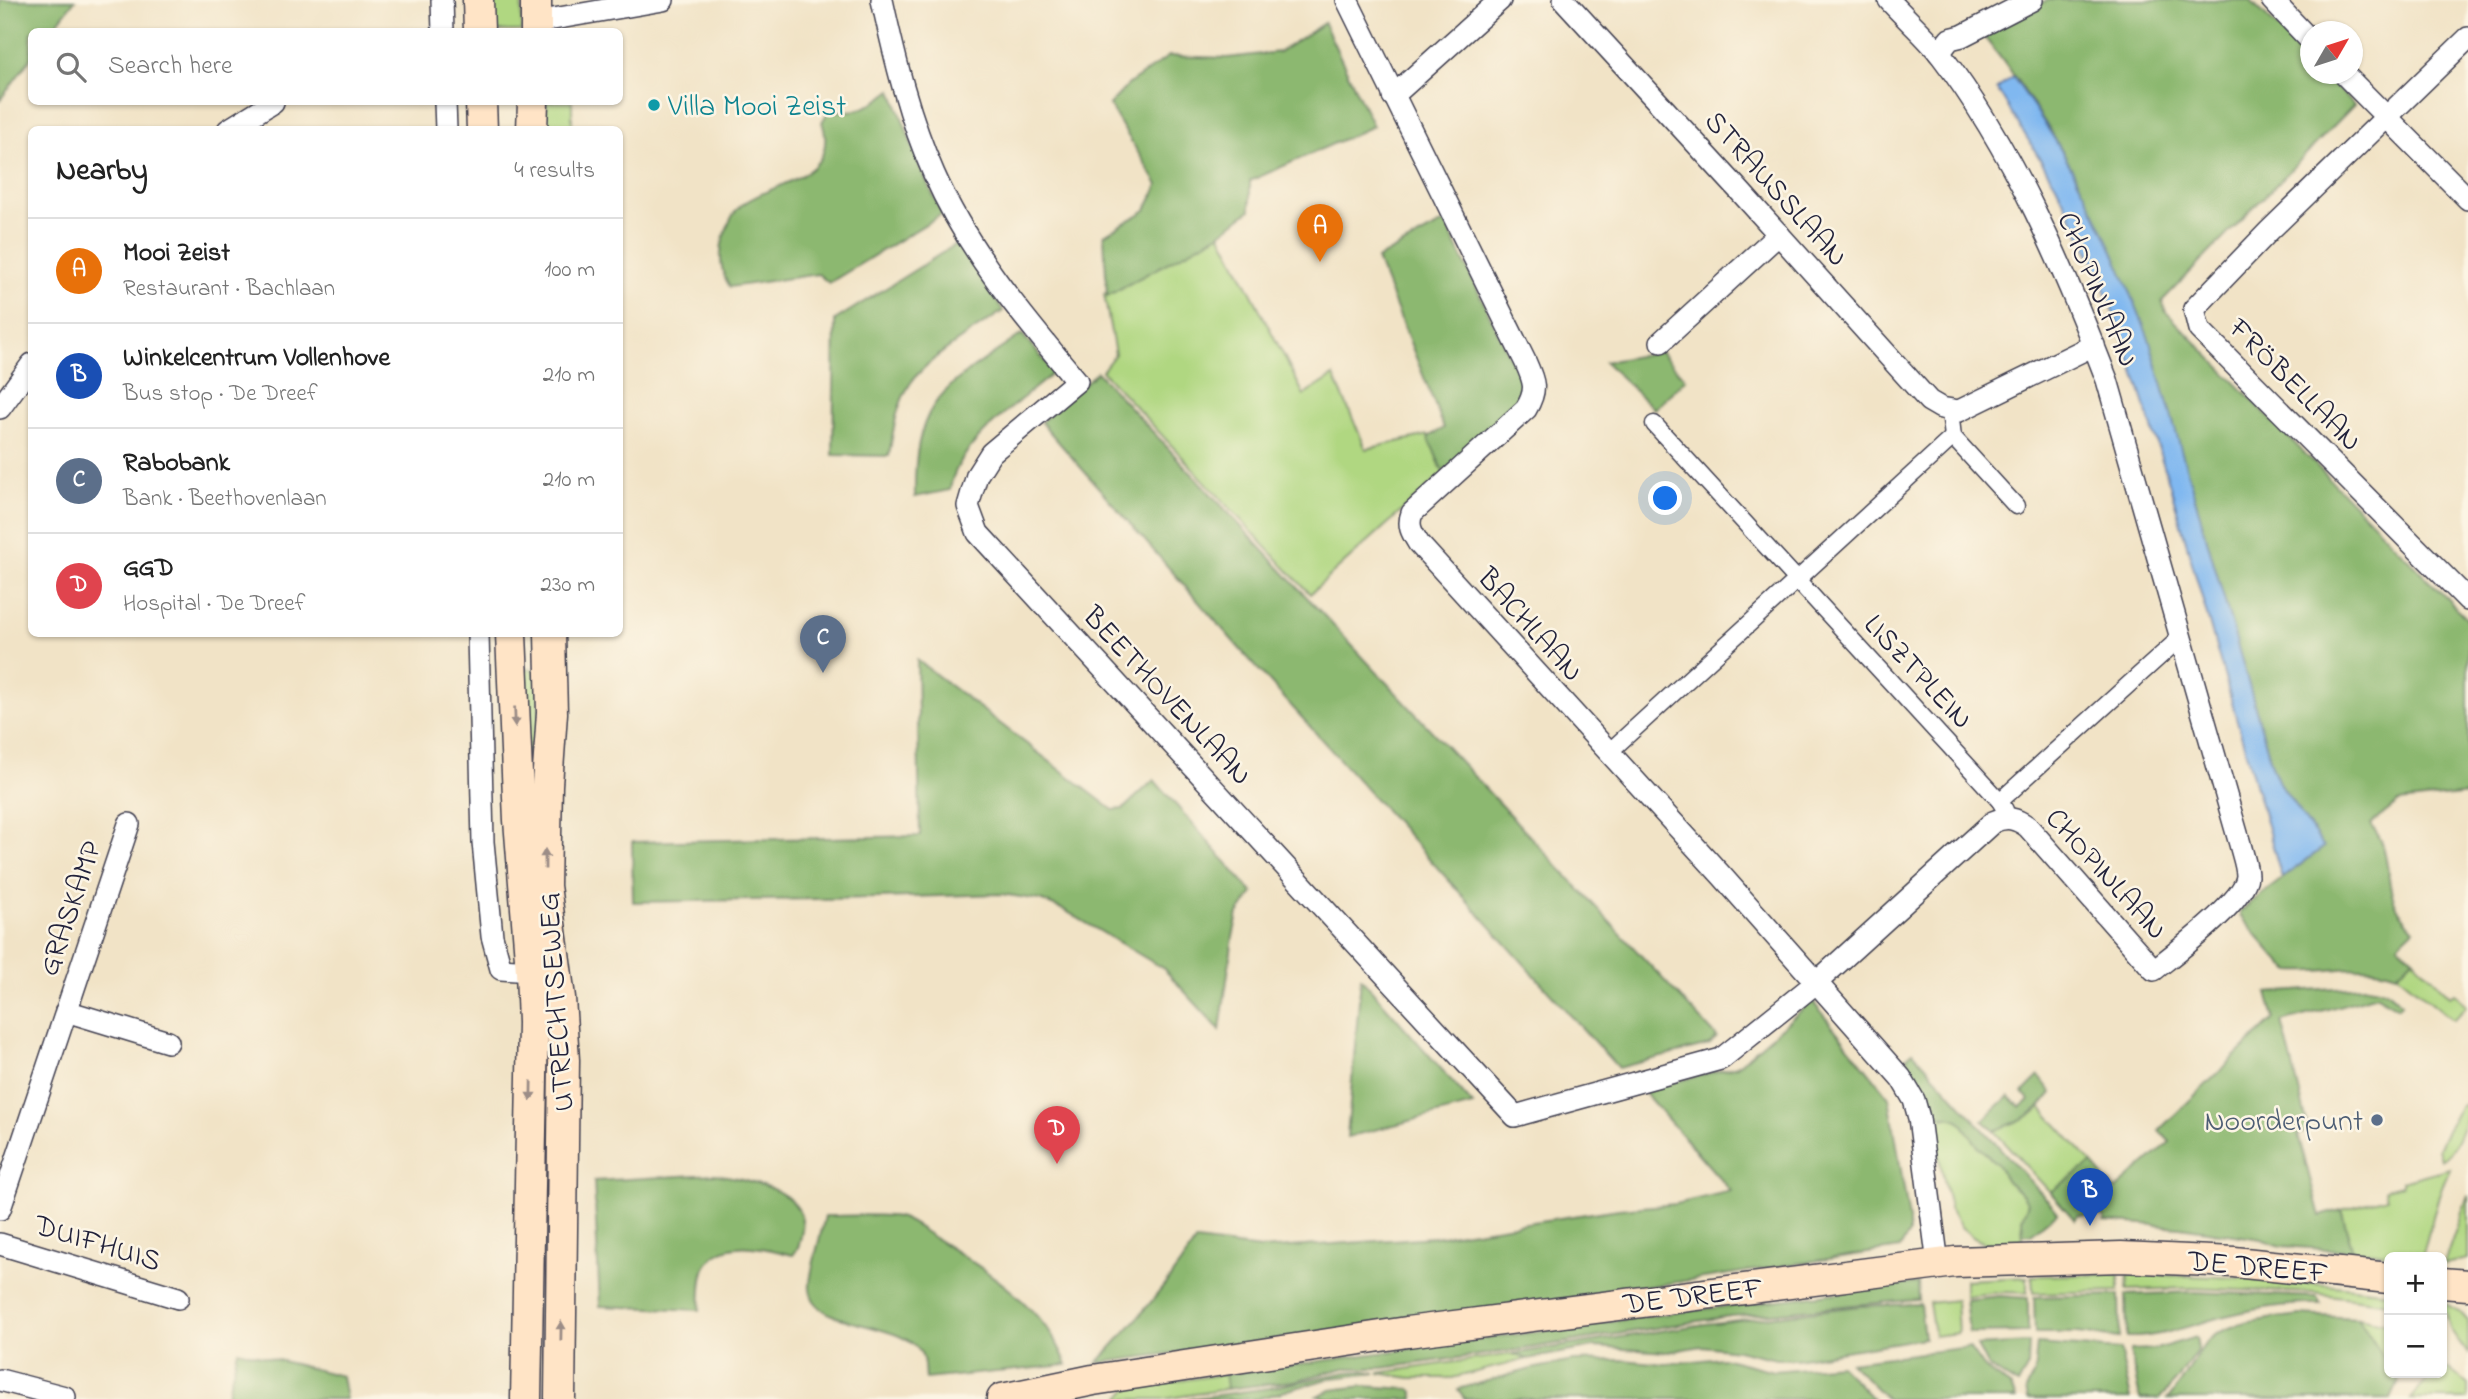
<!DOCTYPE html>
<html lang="en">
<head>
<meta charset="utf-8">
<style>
	body { margin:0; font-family:"Indie Flower",sans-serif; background:#f2f2f2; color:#222 }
	.controls { position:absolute; right:21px; bottom:21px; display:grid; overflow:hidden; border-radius:10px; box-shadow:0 2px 5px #0004 }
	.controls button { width:63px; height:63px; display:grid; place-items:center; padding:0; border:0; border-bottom:2px solid #e0e0e0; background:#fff; color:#222; font:35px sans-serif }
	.compass { position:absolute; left:2300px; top:21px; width:63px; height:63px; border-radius:50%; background:#fff; box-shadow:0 2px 5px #0004; rotate:51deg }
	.you { position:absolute; left:1666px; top:499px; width:24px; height:24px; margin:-18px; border:5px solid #fff; border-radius:50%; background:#1a73e8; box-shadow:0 0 0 10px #1a73e833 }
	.badge { display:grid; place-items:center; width:46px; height:46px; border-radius:50%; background:#b45309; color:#fff; font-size:23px; font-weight:700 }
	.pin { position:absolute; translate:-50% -58px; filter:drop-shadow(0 2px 4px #0008) }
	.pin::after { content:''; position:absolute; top:37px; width:24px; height:21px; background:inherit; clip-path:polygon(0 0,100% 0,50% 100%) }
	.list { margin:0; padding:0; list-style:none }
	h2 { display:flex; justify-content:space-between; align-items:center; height:91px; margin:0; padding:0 28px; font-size:30px }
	h2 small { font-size:23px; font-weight:400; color:#767676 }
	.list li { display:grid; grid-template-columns:46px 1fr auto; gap:21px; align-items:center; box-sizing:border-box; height:105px; padding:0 28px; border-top:2px solid #e0e0e0 }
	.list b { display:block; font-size:26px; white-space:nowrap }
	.list p { margin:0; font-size:23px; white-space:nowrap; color:#767676 }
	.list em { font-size:23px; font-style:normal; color:#767676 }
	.icon { flex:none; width:38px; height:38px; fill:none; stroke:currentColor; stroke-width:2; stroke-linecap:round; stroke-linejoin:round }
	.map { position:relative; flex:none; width:2468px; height:1399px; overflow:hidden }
	.search { position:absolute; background:#fff; box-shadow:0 2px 5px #0004; left:28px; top:28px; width:595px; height:77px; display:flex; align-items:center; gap:18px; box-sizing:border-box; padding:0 24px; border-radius:10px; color:#767676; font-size:26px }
	.panel { position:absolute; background:#fff; box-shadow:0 2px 5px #0004; left:28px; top:126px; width:595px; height:511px; border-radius:10px }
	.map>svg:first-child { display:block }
</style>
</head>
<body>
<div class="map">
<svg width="2468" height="1399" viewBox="0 0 2468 1399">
	<rect width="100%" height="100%" fill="#fcf5e5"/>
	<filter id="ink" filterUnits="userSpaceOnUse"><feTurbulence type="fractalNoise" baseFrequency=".0143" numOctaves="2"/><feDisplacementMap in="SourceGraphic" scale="14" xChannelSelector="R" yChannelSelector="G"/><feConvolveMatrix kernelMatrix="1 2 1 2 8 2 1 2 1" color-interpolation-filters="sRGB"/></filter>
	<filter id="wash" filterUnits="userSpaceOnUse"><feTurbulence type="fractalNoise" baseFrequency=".00686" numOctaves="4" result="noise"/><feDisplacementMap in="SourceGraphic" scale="28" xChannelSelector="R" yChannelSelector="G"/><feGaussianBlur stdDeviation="1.57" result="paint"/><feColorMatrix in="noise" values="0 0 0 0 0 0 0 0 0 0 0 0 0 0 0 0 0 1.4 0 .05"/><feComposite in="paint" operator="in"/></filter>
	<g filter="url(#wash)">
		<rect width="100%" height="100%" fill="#f1e3c6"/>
		<!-- green -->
		<g fill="#b0d781" stroke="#697c5e" stroke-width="2">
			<path d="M486,0H522L521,31H486Z"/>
			<path d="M547,102H572V129L545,130Z"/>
			<path d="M1219,231L1304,395L1334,376L1366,449L1428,435L1444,473L1310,594L1102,371L1115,354L1104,294Z"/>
			<path d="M523,668L531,670L538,668L551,1055L538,1018Z"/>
			<path d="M2413,958L2450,996L2454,993L2467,1005L2453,1020L2397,974Z"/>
			<path d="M2468,1103C2468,1118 2455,1154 2441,1160L2438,1148L2460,1106Z"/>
			<path d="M2041,1107L2092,1163L2050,1192L1994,1131L2033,1114Z"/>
			<path d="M1929,1110L1944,1118H1954L1960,1121L1978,1146L1997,1164L2007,1181L2023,1195L2028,1203L2022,1219L2023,1243H1984L1974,1238L1961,1227L1950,1208Z"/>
			<path d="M2450,1168L2439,1195L2422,1257L2353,1251L2341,1210L2387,1198L2385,1189L2402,1185V1181Z"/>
			<path d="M2468,1195V1259L2445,1264L2444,1263Z"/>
			<path d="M2119,1274V1291L2033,1293L2032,1276Z"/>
			<path d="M2128,1274L2271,1279L2389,1292V1303L2313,1293L2191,1288L2127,1290Z"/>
			<path d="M2027,1277V1293L2001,1292L1965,1296V1280Z"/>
			<path d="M1956,1300L1958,1333L1934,1336L1929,1303Z"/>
			<path d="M2444,1303L2459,1311L2468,1321V1354L2450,1329Z"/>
			<path d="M2358,1318L2389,1324V1366Z"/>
			<path d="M1512,1354L1528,1359L1452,1378H1410L1378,1373Z"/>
			<path d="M2446,1369H2449L2468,1385V1399H2411L2427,1380Z"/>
			<path d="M1225,1374L1227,1389L1164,1399H1119L1129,1388Z"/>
		</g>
		<!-- forest -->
		<g fill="#8cb86f" stroke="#576d55" stroke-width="2">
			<path d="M0,0H75L51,31L32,32L31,58L0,100Z"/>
			<path d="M2047,0H2250L2310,60V74H2324L2354,105L2162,301L2166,312L2468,620V794L2399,802L2371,824C2374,830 2380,836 2382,843C2394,881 2382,896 2414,929L2398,944L2413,958L2397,974C2362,961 2327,974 2291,971L2284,966L2240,916V912L2249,904L2324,847L2279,783L2273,769L2150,342C2107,229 2058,127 1981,33Z"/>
			<path d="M1324,23L1373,126L1250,181V210L1218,235L1107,296L1104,235L1146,210L1158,185L1109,105L1129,84L1169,56L1227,58L1279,52Z"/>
			<path d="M892,90L920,167L942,214L829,283L818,274L730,287C720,271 718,255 724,236C728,225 732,212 743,204C775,181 841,178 822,122L828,112C837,110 847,112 856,110C870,107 881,99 892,90Z"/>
			<path d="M1445,222L1528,395L1443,472L1428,437L1444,428L1377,259Z"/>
			<path d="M958,243L1003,311C977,329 927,358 910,384C896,406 893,431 889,456L833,455L835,320Z"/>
			<path d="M1022,334L1054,372C1020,402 955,445 950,490L915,497C913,396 947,387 1022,334Z"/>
			<path d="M1660,352L1686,379L1654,409L1605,362Z"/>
			<path d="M1097,372L1717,1037L1709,1045L1618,1068L1240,649L1041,422Z"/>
			<path d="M917,660L1113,810L1123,809L1154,780L1253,893L1238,914L1233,937L1220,1030L1164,969L1064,910L1040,900L1001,894L879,898L633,902L632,842L920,836Z"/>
			<path d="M1361,978L1473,1105L1347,1137Z"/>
			<path d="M2364,986L2387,991L2402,1004L2398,1008L2377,995L2282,1022L2309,1131L2298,1134L2320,1216L2341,1210L2353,1251L2281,1246L2261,1239L2180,1227L2104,1221V1216L2078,1215L2075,1220L2050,1192L2092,1163L2115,1190L2170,1142L2159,1130L2274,1019L2267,993Z"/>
			<path d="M1812,1001L1889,1097L1909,1219V1234L1900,1248L1421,1321L1097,1363C1134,1324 1167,1286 1196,1241L1261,1249L1435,1237L1619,1209L1676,1204L1731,1191L1642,1090L1737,1066Z"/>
			<path d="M1913,1052L2058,1212L2031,1234L2023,1235L2022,1219L2028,1203L2023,1195L2007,1181L1997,1164L1978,1146L1960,1121L1954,1118L1937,1116L1929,1110L1922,1083L1906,1058Z"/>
			<path d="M2039,1076L2052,1093C2030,1120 2024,1118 1994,1131L1983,1120L2009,1096L2020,1107L2029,1100L2023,1092Z"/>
			<path d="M715,1174C744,1179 808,1189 802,1230C800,1240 800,1247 793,1255C766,1249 724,1235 706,1266C700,1276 701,1297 700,1310L600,1306L594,1181Z"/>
			<path d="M825,1216C842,1216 888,1213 901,1218C914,1223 926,1233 938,1240C989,1272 1045,1307 1067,1365L925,1379C924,1371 925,1360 921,1353C901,1319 814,1331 810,1289C808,1276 822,1232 825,1216Z"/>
			<path d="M1918,1283L1919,1300C1855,1303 1793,1313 1730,1316L1517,1350L1382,1368H1344L1294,1381L1227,1389L1225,1374L1681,1312Z"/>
			<path d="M2194,1292L2317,1297L2321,1304C2286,1303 2252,1309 2218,1318C2188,1326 2159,1338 2127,1337L2126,1295Z"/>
			<path d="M2119,1295L2120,1338L2077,1333H2035L2034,1297Z"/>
			<path d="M1999,1296L2028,1298V1332L1969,1333L1965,1300Z"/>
			<path d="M1920,1304L1924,1338L1796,1359H1776L1737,1350L1702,1346L1667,1352L1594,1347L1528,1359L1512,1354L1705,1324L1860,1306Z"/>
			<path d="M2299,1315L2358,1318L2389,1366V1373H2394L2399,1382L2391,1399H2167C2184,1384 2191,1362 2205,1344C2224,1321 2271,1319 2299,1315Z"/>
			<path d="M2196,1337L2198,1349L2176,1381L2159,1399H2140L2130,1350L2156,1349Z"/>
			<path d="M2029,1343L2028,1366L2018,1385L1988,1367L1977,1346Z"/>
			<path d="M2037,1344L2120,1350L2131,1399H2028L2026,1390L2034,1374Z"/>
			<path d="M1969,1347L1983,1367L2011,1387L2016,1399H1887L1850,1362Z"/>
			<path d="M238,1350L342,1376L346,1399H226Z"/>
			<path d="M1722,1358L1774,1371L1840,1365L1873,1399H1465L1458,1389L1531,1369L1573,1361L1623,1360L1665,1364Z"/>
			<path d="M1365,1371L1376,1373L1331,1378L1257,1399H1188L1269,1388L1346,1372Z"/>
			<path d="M1363,1386L1410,1389L1414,1393V1399H1329L1317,1396L1331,1390Z"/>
		</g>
		<!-- water -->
		<path fill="#80b8f0" stroke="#516d96" stroke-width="2" d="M2013,77C2074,160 2114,246 2150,342L2273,769L2279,783L2324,847L2282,878L2171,489L2139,386L2116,320L2095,265L2056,185L1997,89Z"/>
	</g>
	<g filter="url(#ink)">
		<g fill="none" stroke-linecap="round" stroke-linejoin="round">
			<defs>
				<g id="pedestrian">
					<path d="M1950,411L1953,437L2016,506"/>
					<path d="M1654,424L2000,801"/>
					<path d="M1608,753L1953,437"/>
					<path d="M2005,810L2000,801L2180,638"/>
				</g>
				<g id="minor">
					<path d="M442,0L443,32"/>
					<path d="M882,0C895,59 909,118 934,174C968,251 1023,317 1077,381L991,453L977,475L968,506L978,533L1515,1116L1721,1059L1817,982L1993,822C2007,816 2016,818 2028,827L2154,970C2175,953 2245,901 2247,876C2247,866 2242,853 2240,844L2107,380C2064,268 2013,149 1940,54C1925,35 1905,18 1889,0"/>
					<path d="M1347,0L1525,361C1534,381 1538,389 1526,409L1412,513C1407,526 1412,533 1419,544L1722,876L1901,1078L1914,1100L1919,1118L1938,1264"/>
					<path d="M1564,0L1737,188L1929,401L1941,408L1959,411L2094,345"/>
					<path d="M2272,0L2310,40"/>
					<path d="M536,22L663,0"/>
					<path d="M2468,38L2269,231L2194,309L2199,329L2468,600"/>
					<path d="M1939,53L1950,39L1962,36L2032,0"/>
					<path d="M2344,74L2468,199"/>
					<path d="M1393,96L1500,0"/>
					<path d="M445,102L446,130"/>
					<path d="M228,130L273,102"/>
					<path d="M1661,342L1779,234"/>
					<path d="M0,408L32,364"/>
					<path d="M478,634L483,842L492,936L501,969L531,971"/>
					<path d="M66,1011L168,1042"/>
					<path d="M0,1209L129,824"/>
					<path d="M0,1244L178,1298"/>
					<path d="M0,1380L65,1397"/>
				</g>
				<g id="secondary">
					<path d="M478,0L479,32"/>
					<path d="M536,32V0"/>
					<path d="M481,102L482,130"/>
					<path d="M532,130L533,102"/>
					<path d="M511,634L519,820L531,971L533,1023L526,1399"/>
					<path d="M550,634L552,713L547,785L545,886L560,998L564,1060L560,1399"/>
					<path d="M2442,1283L2468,1285"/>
					<path d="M1002,1399L1093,1380L1407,1332L1955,1262L2121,1257L2234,1262L2389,1278"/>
				</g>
			</defs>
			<!-- pedestrian casing -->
			<use href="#pedestrian" stroke="#413f50" stroke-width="19"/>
			<!-- minor casing -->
			<use href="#minor" stroke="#413f50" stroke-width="24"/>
			<!-- secondary casing -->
			<use href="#secondary" stroke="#413f50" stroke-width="33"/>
			<!-- pedestrian -->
			<use href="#pedestrian" stroke="#fff" stroke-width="16"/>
			<!-- minor -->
			<use href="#minor" stroke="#fff" stroke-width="21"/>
			<!-- secondary -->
			<use href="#secondary" stroke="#ffe4c6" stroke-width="30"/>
		</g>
		<!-- one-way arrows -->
		<defs><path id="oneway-solid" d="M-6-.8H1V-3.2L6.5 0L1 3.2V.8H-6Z" transform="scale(1.75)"/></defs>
		<g fill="#9c8d87">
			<use href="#oneway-solid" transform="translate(515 717) rotate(88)"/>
			<use href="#oneway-solid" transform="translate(545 859) rotate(-90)"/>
			<use href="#oneway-solid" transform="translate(531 1091) rotate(91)"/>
			<use href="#oneway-solid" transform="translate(561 1331) rotate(-89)"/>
		</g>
	</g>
	<!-- markers -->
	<circle fill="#0f9aa8" stroke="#fcf5e5" stroke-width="2.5" cx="654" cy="105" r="7"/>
	<circle fill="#5c6f8a" stroke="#fcf5e5" stroke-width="2.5" cx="2377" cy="1120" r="7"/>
	<g text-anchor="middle" stroke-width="5" stroke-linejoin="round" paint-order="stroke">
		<!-- culture labels -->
		<g font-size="30" fill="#0d838f" stroke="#fcf5e5" text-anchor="start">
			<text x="668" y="115">Villa Mooi Zeist</text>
		</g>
		<!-- street labels -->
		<g font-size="30" fill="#22223b" stroke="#fcf5e5">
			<text transform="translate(1777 188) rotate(48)" y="10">STRAUSSLAAN</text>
			<text transform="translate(2099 289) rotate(67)" y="10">CHOPINLAAN</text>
			<text transform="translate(2296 384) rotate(45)" y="10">FRÖBELLAAN</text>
			<text transform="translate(1531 624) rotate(48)" y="10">BACHLAAN</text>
			<text transform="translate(1919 671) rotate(47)" y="10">LISZTPLEIN</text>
			<text transform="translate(1168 695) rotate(47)" y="10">BEETHOVENLAAN</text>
			<text transform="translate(2107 873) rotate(48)" y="10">CHOPINLAAN</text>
			<text transform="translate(69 908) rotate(-71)" y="10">GRASKAMP</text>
			<text transform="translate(555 1002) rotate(-94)" y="10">UTRECHTSEWEG</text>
			<text transform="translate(98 1242) rotate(17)" y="10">DUIFHUIS</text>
			<text transform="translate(2258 1266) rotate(5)" y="10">DE DREEF</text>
			<text transform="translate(1693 1295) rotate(-7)" y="10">DE DREEF</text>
		</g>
		<!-- service labels -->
		<g font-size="30" fill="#4e5e75" stroke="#fcf5e5" text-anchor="end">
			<text x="2363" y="1130">Noorderpunt</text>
		</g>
	</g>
</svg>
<div class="controls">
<button>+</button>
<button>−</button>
</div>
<svg class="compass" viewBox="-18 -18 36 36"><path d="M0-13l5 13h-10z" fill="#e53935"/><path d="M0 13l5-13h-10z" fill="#767676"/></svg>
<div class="you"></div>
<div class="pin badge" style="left:1320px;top:262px;background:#e8710a">A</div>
<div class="pin badge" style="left:2090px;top:1226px;background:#1a4fb4">B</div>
<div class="pin badge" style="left:823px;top:673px;background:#5c6f8a">C</div>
<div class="pin badge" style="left:1057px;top:1164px;background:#e0444e">D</div>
<div class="search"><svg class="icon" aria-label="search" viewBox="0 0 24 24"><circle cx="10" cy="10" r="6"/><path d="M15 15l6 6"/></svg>Search here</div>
<section class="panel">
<h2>Nearby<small>4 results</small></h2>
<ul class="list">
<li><span class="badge" style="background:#e8710a">A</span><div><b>Mooi Zeist</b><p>Restaurant · Bachlaan</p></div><em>100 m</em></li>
<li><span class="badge" style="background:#1a4fb4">B</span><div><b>Winkelcentrum Vollenhove</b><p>Bus stop · De Dreef</p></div><em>210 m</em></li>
<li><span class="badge" style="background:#5c6f8a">C</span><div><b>Rabobank</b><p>Bank · Beethovenlaan</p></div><em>210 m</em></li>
<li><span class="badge" style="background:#e0444e">D</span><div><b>GGD</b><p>Hospital · De Dreef</p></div><em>230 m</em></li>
</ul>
</section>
</div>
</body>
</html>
